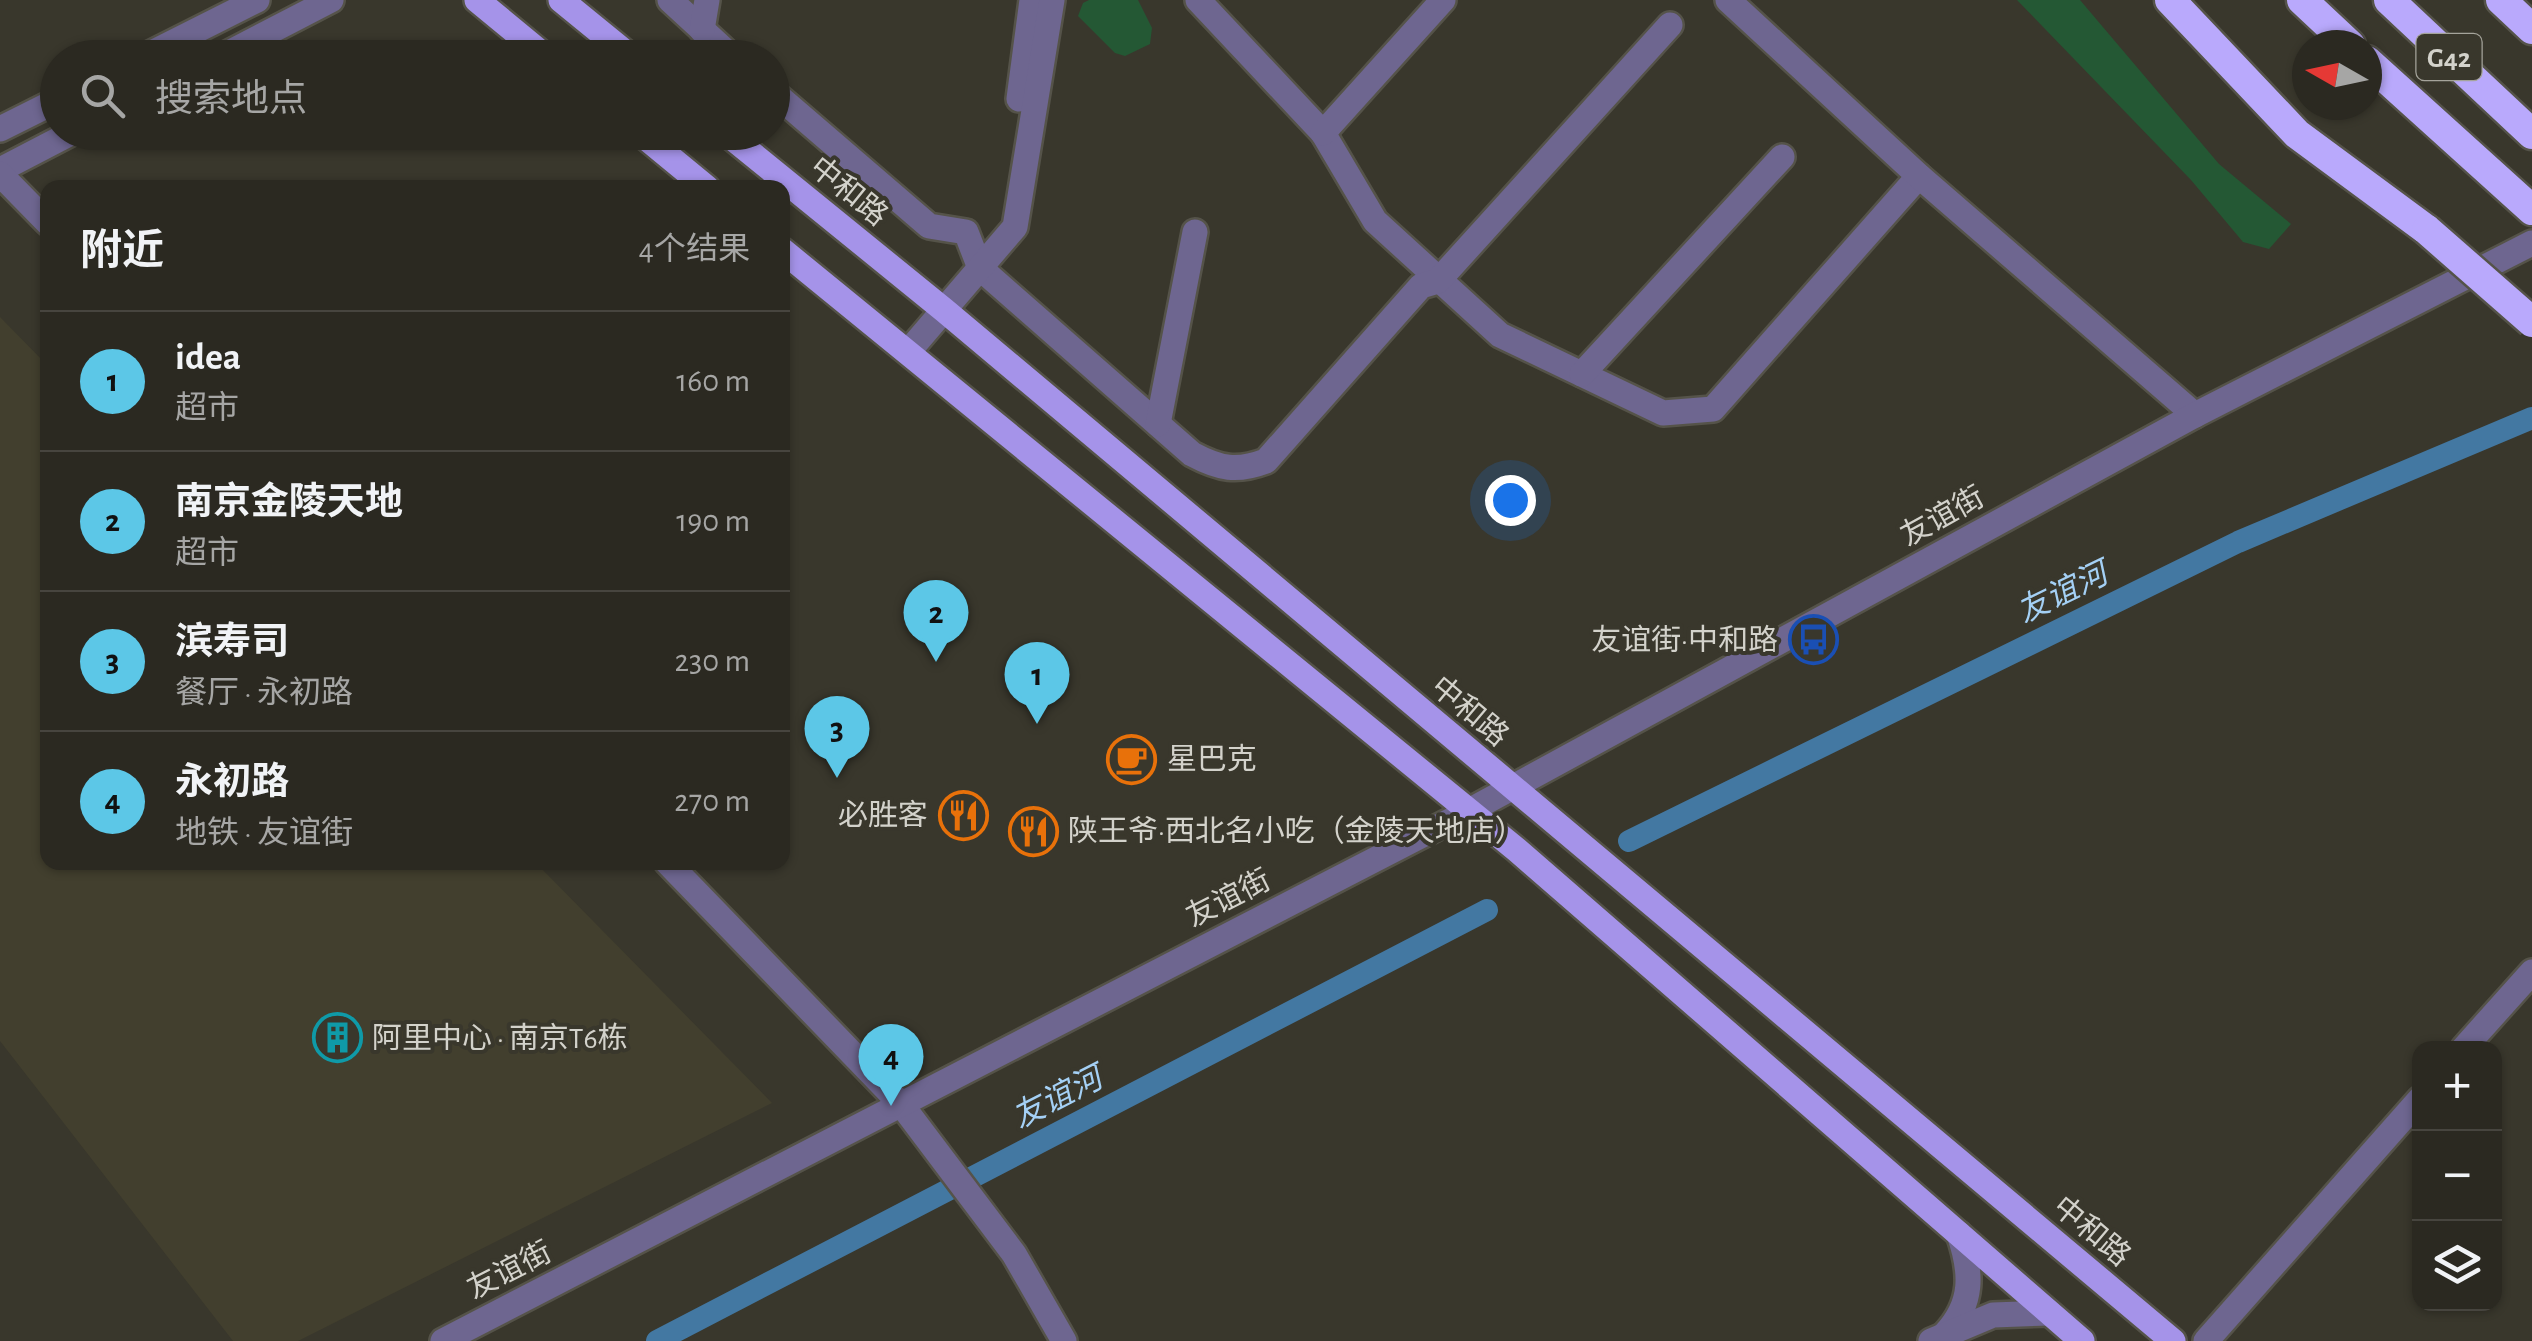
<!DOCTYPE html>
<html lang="zh">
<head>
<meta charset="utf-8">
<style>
	body { margin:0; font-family:"Alegreya Sans","Noto Sans SC",sans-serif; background:#33312a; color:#f1f3f6 }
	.controls { position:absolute; right:30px; bottom:30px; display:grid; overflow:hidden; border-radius:20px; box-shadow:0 2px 8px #0004 }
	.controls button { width:90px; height:90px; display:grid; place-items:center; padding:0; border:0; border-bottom:2px solid #47453f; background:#2b2921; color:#f1f3f6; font:50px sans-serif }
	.compass { position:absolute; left:2292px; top:30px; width:90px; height:90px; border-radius:50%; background:#2b2921; box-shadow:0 2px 8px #0004; rotate:279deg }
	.you { position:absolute; left:1510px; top:500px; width:35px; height:35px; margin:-25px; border:8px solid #fff; border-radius:50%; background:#1a73e8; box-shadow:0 0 0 15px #1a73e833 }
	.badge { display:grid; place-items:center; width:65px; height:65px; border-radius:50%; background:#5cc7e7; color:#111; font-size:32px; font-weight:700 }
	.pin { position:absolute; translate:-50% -82px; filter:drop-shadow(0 2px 5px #0008) }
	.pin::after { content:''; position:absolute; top:52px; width:35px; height:30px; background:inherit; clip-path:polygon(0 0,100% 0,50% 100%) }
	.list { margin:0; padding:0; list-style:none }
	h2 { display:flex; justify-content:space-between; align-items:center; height:130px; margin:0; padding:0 40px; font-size:42px }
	h2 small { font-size:32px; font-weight:400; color:#a6a6a5 }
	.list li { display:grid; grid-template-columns:65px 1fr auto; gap:30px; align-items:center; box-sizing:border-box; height:140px; padding:0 40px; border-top:2px solid #47453f }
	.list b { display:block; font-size:38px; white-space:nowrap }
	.list p { margin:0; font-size:32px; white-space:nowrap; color:#a6a6a5 }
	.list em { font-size:32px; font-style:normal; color:#a6a6a5 }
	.icon { flex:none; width:55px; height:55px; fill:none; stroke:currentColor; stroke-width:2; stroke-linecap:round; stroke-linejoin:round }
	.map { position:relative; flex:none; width:2532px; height:1341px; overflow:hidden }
	.search { position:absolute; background:#2b2921; box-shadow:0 2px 8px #0004; left:40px; top:40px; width:750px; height:110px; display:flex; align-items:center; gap:25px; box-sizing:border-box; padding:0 35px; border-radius:55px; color:#a6a6a5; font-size:38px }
	.panel { position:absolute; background:#2b2921; box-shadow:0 2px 8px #0004; left:40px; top:180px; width:750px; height:690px; border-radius:20px }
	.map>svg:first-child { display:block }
</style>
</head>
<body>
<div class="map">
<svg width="2532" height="1341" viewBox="0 0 2532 1341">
	<rect width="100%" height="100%" fill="#39372c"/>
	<!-- built -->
	<path fill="#423f2e" d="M0,317L47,365L48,862L536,863L772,1103L298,1341H233L0,1041Z"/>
	<!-- green -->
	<g fill="#245834">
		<path d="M1089,0H1138L1152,28L1150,44L1125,56L1115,53L1078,16L1083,3Z"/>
		<path d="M2017,0H2080L2219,164L2291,224L2269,249L2243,242L2191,180Z"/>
	</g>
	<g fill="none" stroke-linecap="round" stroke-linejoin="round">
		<!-- canal -->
		<g stroke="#4378a2" stroke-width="22">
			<path d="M1629,841L2238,542L2532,418"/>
			<path d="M657,1341L1487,910"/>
		</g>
		<defs>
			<g id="minor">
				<path d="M670,0L733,58"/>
				<path d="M1198,0L1323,133L1375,221L1500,335L1663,413L1713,409L1919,176"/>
				<path d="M1728,0L1919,176L2195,415"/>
				<path d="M702,30L707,0"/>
				<path d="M142,58L257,0"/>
				<path d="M219,58L331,0"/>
				<path d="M772,91L929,226L966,232L980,268L1192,454C1220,469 1237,472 1266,461L1421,286L1438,281L1670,25"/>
				<path d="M1019,99L1032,0"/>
				<path d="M0,129L58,100"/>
				<path d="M1323,133L1443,0"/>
				<path d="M0,170L73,132"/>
				<path d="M0,174L48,223"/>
				<path d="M908,352L1015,227L1052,0"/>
				<path d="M1582,374L1782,157"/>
				<path d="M1158,424L1195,232"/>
				<path d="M667,862L901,1104L1014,1254L1064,1341"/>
				<path d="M2464,1048L2532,972"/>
				<path d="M1945,1334C1974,1303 1972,1272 1959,1234"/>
				<path d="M443,1341L1469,811L2195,415L2532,243"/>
				<path d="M1931,1341L1993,1315L2049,1313"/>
				<path d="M2206,1341L2420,1099"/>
			</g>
			<g id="major">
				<path d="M477,0L547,58"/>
				<path d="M561,0L632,58"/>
				<path d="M639,132L707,188"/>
				<path d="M725,132L944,310L2173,1341"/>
				<path d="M782,250L1517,850L2082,1341"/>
			</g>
			<g id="highway">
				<path d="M2170,0L2297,134L2427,230"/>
				<path d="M2302,0L2350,45"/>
				<path d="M2389,0L2532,134"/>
				<path d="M2501,0L2532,29"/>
				<path d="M2367,61L2532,210"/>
			</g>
		</defs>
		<!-- minor casing -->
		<use href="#minor" stroke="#555349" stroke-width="30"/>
		<!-- major casing -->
		<use href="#major" stroke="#555349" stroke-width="30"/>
		<!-- highway casing -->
		<use href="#highway" stroke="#555349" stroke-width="35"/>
		<!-- minor -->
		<use href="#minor" stroke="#6e6690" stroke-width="25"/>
		<!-- major -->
		<use href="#major" stroke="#a593e9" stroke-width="25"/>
		<!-- highway -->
		<use href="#highway" stroke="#b9a9fc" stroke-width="30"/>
		<defs>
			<path id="highway-bridge" d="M2427,230L2532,322"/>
		</defs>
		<!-- highway-bridge casing -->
		<use href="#highway-bridge" stroke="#555349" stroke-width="35" stroke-linecap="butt"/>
		<!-- highway-bridge -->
		<use href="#highway-bridge" stroke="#b9a9fc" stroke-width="30"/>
	</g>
	<!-- icons -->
	<defs>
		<symbol id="bus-ring" viewBox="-11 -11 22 22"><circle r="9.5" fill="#39372c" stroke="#1a4fb4" stroke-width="1.5"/><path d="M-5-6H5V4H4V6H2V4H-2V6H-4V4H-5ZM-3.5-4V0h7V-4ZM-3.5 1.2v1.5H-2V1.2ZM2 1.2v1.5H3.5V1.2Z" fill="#1a4fb4"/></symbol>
		<symbol id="cafe-ring" viewBox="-11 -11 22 22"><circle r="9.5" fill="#39372c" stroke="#e8710a" stroke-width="1.5"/><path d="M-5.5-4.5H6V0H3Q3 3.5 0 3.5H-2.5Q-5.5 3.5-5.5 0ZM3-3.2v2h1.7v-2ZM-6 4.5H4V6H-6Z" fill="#e8710a"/></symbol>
		<symbol id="restaurant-ring" viewBox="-11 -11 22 22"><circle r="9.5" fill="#39372c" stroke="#e8710a" stroke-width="1.5"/><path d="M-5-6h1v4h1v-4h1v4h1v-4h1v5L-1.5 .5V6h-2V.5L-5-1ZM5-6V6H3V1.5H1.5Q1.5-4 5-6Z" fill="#e8710a"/></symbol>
		<symbol id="building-ring" viewBox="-11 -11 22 22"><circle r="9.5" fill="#39372c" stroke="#0f9aa8" stroke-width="1.5"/><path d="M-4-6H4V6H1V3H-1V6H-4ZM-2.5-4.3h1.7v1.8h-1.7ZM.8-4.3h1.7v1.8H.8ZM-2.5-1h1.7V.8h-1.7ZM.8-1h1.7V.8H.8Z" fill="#0f9aa8"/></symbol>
	</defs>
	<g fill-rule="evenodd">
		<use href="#bus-ring" x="1786" y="612" width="55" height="55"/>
		<use href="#cafe-ring" x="1104" y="732" width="55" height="55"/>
		<use href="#restaurant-ring" x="936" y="788" width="55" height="55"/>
		<use href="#restaurant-ring" x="1006" y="804" width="55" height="55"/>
		<use href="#building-ring" x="310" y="1010" width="55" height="55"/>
	</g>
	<g text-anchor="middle" stroke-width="8" stroke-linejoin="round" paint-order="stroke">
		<!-- shield labels -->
		<rect fill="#39372c" stroke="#a5a49b" stroke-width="2.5" x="2416.5" y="34" width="65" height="46" rx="8"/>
		<g font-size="28" font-weight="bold" fill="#d3d2cb">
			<text x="2449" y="67">G42</text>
		</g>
		<!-- street labels -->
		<g font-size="30" fill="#d3d2cb" stroke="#39372c">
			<text transform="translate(849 191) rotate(39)" y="10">中和路</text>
			<text transform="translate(1942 516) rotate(-29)" y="10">友谊街</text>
			<text transform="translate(1470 711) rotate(40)" y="10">中和路</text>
			<text transform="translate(1228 898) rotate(-27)" y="10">友谊街</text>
			<text transform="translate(2092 1231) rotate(40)" y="10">中和路</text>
			<text transform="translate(509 1270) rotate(-27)" y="10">友谊街</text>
		</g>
		<!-- poi labels -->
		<g font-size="30" fill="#d3d2cb" stroke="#39372c" text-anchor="start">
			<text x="1778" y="650" text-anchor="end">友谊街·中和路</text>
			<text x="1167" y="769">星巴克</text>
			<text x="928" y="825" text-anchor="end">必胜客</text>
			<text x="1068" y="841">陕王爷·西北名小吃（金陵天地店）</text>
			<text x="372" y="1048">阿里中心 · 南京T6栋</text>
		</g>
		<!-- water labels -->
		<g font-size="32" font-style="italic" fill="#a4d0f5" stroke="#39372c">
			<text transform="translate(2062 592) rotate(-26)" y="11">友谊河</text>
			<text transform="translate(1057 1097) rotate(-27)" y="11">友谊河</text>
		</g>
	</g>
</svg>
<div class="controls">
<button>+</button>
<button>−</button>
<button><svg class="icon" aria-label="layers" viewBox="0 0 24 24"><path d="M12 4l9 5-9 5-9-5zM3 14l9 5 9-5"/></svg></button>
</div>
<svg class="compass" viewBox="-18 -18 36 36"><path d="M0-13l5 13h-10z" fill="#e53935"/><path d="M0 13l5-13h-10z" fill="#a6a6a5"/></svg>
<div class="you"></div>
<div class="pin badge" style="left:1037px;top:724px">1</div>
<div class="pin badge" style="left:936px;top:662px">2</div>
<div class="pin badge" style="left:837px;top:778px">3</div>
<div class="pin badge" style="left:891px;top:1106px">4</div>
<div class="search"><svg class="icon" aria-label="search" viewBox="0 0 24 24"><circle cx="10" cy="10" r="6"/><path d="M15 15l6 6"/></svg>搜索地点</div>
<section class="panel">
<h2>附近<small>4个结果</small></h2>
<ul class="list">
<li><span class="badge">1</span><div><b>idea</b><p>超市</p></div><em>160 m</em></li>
<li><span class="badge">2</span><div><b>南京金陵天地</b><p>超市</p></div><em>190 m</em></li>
<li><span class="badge">3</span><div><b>滨寿司</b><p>餐厅 · 永初路</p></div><em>230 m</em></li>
<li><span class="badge">4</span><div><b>永初路</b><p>地铁 · 友谊街</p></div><em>270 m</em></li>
</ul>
</section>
</div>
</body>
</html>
